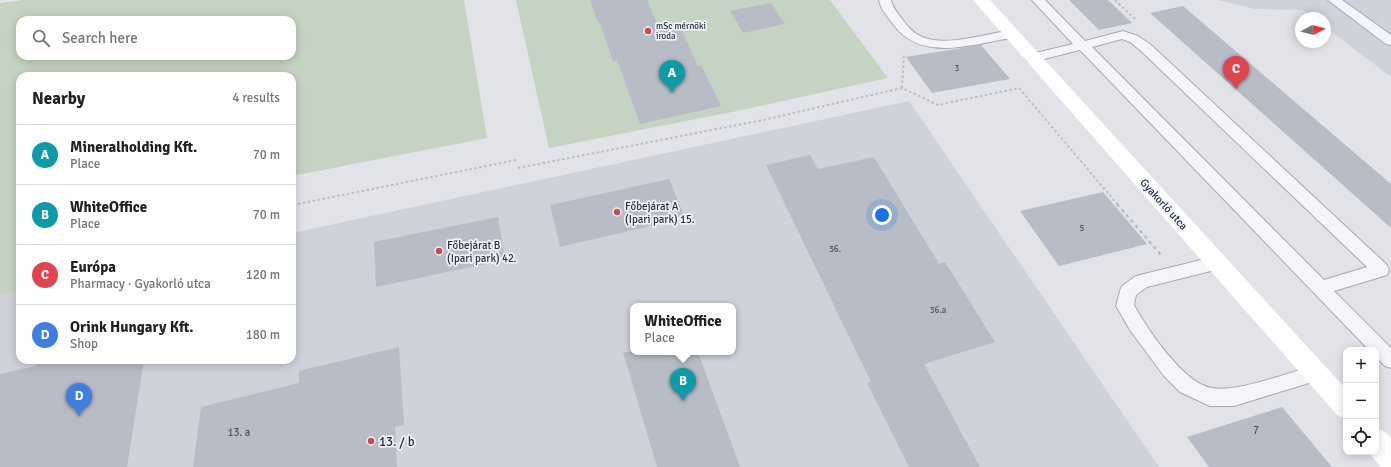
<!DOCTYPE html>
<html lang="en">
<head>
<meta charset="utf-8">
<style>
	body { margin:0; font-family:Signika,sans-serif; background:#f2f2f2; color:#202124 }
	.controls { position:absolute; right:12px; bottom:12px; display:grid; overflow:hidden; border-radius:8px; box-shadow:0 2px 10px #0003 }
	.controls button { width:36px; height:36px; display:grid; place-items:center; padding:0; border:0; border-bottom:1px solid #e0e0e0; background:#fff; color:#202124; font:20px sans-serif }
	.compass { position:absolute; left:1295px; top:12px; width:36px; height:36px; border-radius:50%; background:#fff; box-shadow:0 2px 10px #0003; rotate:83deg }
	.you { position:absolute; left:882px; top:215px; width:14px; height:14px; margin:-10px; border:3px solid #fff; border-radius:50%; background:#1a73e8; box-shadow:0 0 0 6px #1a73e833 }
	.badge { display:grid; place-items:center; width:26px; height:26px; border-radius:50%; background:#b45309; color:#fff; font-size:13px; font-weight:700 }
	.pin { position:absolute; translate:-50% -33px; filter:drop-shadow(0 1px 2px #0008) }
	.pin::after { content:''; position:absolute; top:21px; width:14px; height:12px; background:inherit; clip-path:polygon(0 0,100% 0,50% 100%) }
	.popup { position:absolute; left:630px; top:303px; width:106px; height:52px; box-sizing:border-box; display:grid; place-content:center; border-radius:8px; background:#fff; filter:drop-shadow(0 1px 3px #0005); font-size:13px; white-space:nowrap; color:#757577 }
	.popup b { font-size:15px; color:#202124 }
	.popup::after { content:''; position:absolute; left:50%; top:100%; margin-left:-8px; border:8px solid transparent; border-top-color:#fff }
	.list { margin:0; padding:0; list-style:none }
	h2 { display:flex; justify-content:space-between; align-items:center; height:52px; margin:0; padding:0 16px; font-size:17px }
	h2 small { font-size:13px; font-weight:400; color:#757577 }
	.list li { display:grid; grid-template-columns:26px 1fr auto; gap:12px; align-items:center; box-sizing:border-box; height:60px; padding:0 16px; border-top:1px solid #e0e0e0 }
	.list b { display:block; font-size:15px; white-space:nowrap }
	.list p { margin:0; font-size:13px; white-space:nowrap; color:#757577 }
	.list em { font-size:13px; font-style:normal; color:#757577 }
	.icon { flex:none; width:22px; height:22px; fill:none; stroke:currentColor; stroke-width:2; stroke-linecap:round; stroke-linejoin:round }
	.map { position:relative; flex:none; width:1391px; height:467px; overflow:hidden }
	.search { position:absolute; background:#fff; box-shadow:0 2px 10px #0003; left:16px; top:16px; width:280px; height:44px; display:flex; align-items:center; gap:10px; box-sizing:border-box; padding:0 14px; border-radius:12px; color:#757577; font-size:15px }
	.panel { position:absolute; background:#fff; box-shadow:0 2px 10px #0003; left:16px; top:72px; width:280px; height:292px; border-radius:12px }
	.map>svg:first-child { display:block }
</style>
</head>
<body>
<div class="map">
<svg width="1391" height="467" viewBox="0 0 1391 467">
	<rect width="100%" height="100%" fill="#e1e3e9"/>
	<!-- built -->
	<g fill="#cfd2db" fill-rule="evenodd">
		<path d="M1218,0H1391V77L1325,27V18H1314L1303,10L1255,9Z"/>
		<path d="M909,101L1159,467H0V295L20,291V360H292V233ZM633,306H733V352H633Z"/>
	</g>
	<!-- green -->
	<g fill="#c5d3c2" fill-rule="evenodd">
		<path d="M23,0H464L487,138L292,176V76H20V291L0,295V3ZM20,20H292V56H20Z"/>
		<path d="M516,0H830L888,78L737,111L549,148Z"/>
	</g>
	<!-- building -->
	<g fill="#b8bcc6">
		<path d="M590,0H647L659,28L679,24L698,66L701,65L721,106L640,124L617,60L613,61L600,23H598Z"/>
		<path d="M1069,0H1108L1132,23L1099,30Z"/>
		<path d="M771,3L785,24L743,33L730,11Z"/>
		<path d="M1183,6L1391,184V228L1150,13Z"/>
		<path d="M981,45L1010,79L932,93L906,57Z"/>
		<path d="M810,155L818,169L874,157L939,264L945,262L995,342L924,364L980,467H909L867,383L871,382L766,165Z"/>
		<path d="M669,179L685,218L560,247L550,205Z"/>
		<path d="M1103,192L1147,244L1059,266L1020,211Z"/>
		<path d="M498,217L505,260L376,287L374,242Z"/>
		<path d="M399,347L404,425L395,427L397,467H193L201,407L299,383V371Z"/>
		<path d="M623,352H698L740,467H657Z"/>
		<path d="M38,360H144L127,467H0V374L36,366Z"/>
		<path d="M1282,407L1332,467H1209L1187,437Z"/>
	</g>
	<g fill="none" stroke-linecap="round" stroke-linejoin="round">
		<defs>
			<g id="lane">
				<path d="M879,0H891C893,8 897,12 902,19C907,26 913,33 922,37C946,47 986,34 1011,30L1015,31L1017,34L1015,37L1011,38C972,44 921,63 893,24C887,16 881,10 879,0Z"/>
				<path d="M1032,0H1045L1085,41L1123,31L1138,36L1150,44L1387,265L1389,270L1387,275L1334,291L1391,348V368L1385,366L1376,357V350H1369L1080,50L1032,62L1027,61L1025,58L1027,55L1073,44ZM1122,39L1130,42L1140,50L1367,267L1324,280L1092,47Z"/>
				<path d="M1328,0H1342L1391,35V45L1386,44Z"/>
				<path d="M1217,256L1223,258L1225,263L1223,268L1147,287L1136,295L1134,305C1147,329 1184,384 1212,388C1237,393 1290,372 1316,365L1322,367L1325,373L1322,379L1234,406H1210L1180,392L1164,376L1130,330L1119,311L1116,306L1120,291L1122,286L1136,276Z"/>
			</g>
		</defs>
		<!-- lane casing -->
		<use href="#lane" stroke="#a6aab3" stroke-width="2"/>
		<!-- path-far1 -->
		<g stroke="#bbbec4" stroke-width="2" stroke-dasharray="2.5 2.5" stroke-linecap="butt">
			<path d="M1115,0L1135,19"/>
			<path d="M902,88L904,53"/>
			<path d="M518,168L763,120L902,88L938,105L1019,88L1118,205"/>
			<path d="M293,205L516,160"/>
		</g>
		<!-- path -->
		<g stroke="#bbbec4" stroke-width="2.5" stroke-dasharray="3.5 3.5" stroke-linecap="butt">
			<path d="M1117,204L1161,255"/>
			<path d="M292,205L298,204"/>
		</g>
		<!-- lane -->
		<use href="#lane" fill="#f4f5f8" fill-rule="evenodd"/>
		<!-- secondary -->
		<g fill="#fff" fill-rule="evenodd">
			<path d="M973,0H990L1346,389V419L1337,415Z"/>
			<path d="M1376,428L1385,432L1391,438V467H1381L1368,452H1376Z"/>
		</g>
	</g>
	<!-- markers -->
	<g fill="#ca4b51" stroke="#f1f2f7" stroke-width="1.5">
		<circle cx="648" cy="31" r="4"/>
		<circle cx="617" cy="212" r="4"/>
		<circle cx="439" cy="251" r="4"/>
		<circle cx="371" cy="441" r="4"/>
	</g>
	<g text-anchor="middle" stroke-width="3.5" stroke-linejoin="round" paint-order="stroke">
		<!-- far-poi labels -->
		<g font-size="9" fill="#2a3040" stroke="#f1f2f7" text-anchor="start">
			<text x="656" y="29">mSc mérnöki<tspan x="656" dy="10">iroda</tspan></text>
		</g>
		<!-- number labels -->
		<g font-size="9" fill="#4e5362">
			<text x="957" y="71">3</text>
			<text x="1082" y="231">5</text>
			<text x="835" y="252">36.</text>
			<text x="938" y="313">36.a</text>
		</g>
		<!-- street labels -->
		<g font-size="11" fill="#2a3040" stroke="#f1f2f7">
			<text transform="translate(1164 204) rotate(48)" y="4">Gyakorló utca</text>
		</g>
		<!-- poi labels -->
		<g font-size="11" fill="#2a3040" stroke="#f1f2f7" text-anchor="start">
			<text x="625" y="210">Főbejárat A<tspan x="625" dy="13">(Ipari park) 15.</tspan></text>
			<text x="447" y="249">Főbejárat B<tspan x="447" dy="13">(Ipari park) 42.</tspan></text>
		</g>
		<!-- near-number labels -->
		<g font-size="11" fill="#4e5362">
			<text x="1256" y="434">7</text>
			<text x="239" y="436">13. a</text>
		</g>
		<!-- near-poi labels -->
		<g font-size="13" fill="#2a3040" stroke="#f1f2f7" text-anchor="start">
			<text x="379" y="446">13. / b</text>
		</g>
	</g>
</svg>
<div class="controls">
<button>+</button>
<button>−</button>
<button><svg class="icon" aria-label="locate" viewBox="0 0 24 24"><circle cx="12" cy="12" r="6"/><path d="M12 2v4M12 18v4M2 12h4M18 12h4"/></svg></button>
</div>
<svg class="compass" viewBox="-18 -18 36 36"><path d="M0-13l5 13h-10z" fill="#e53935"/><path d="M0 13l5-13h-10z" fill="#757577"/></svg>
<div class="you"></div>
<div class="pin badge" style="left:672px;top:93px;background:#0f9aa8">A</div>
<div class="pin badge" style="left:683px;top:401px;background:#0f9aa8">B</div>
<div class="popup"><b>WhiteOffice</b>Place</div>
<div class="pin badge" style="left:1236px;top:89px;background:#e0444e">C</div>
<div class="pin badge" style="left:79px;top:416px;background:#3f7fe0">D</div>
<div class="search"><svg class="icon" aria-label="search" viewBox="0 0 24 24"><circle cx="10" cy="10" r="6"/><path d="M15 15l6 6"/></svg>Search here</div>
<section class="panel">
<h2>Nearby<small>4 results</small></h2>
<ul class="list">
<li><span class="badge" style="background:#0f9aa8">A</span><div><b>Mineralholding Kft.</b><p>Place</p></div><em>70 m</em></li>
<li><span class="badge" style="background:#0f9aa8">B</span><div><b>WhiteOffice</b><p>Place</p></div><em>70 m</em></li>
<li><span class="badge" style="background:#e0444e">C</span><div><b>Európa</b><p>Pharmacy · Gyakorló utca</p></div><em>120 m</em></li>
<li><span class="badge" style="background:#3f7fe0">D</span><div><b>Orink Hungary Kft.</b><p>Shop</p></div><em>180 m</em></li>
</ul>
</section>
</div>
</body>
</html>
